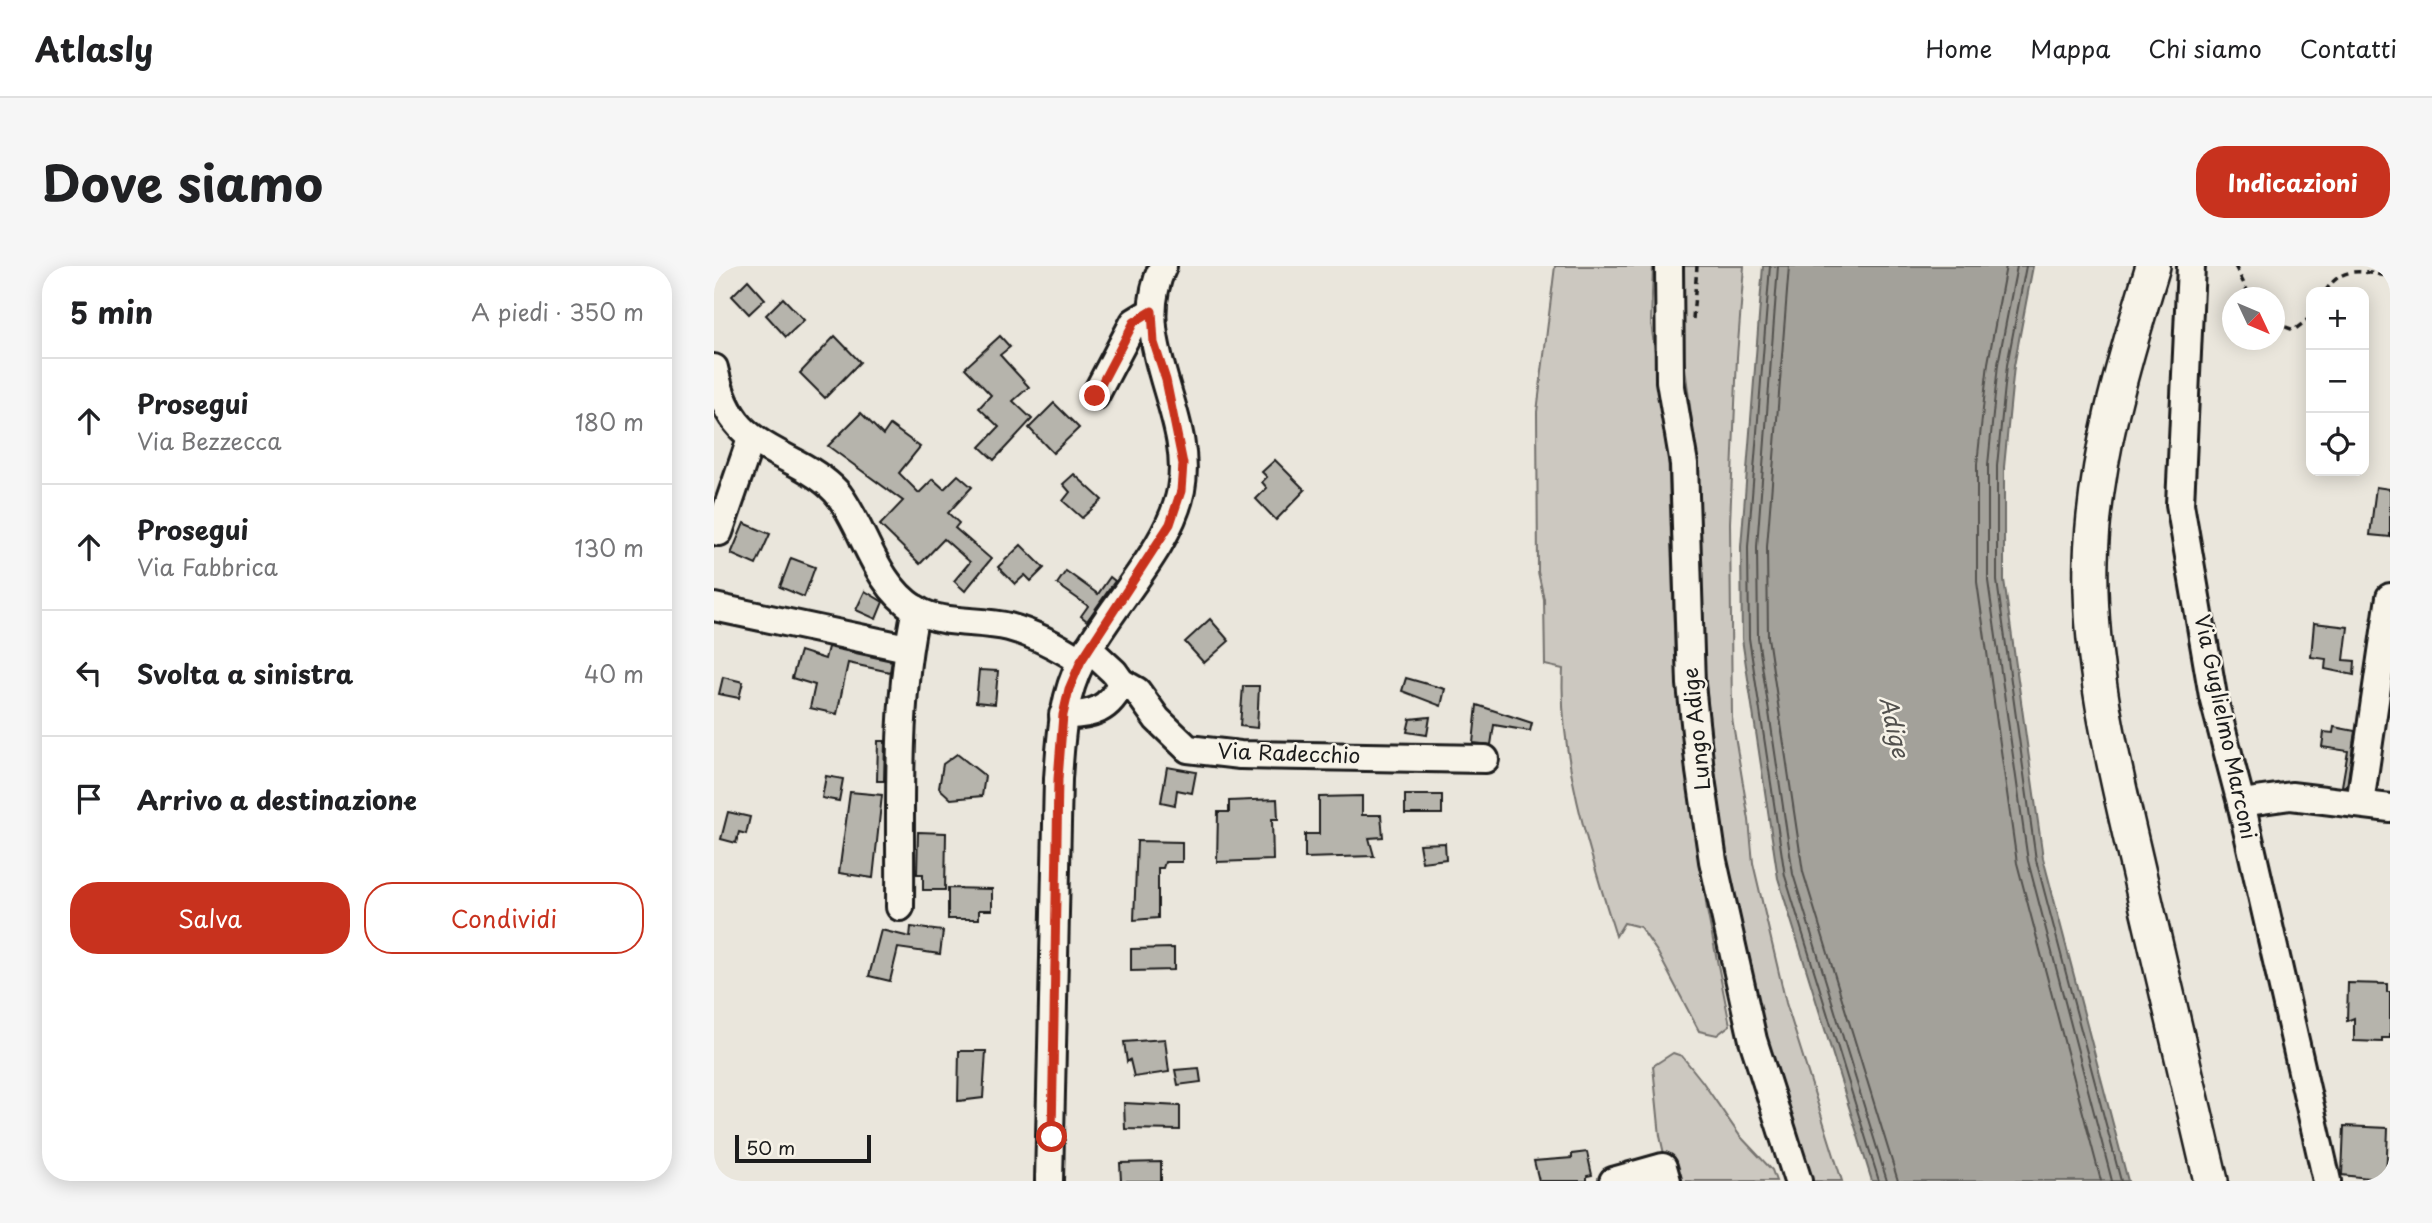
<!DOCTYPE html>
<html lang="it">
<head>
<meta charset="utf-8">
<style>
	body { margin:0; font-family:"Playpen Sans",sans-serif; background:#f6f6f6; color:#202124 }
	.controls { position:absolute; right:21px; top:21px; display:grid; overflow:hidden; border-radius:14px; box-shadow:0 4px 18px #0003 }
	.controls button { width:63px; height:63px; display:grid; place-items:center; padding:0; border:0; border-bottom:2px solid #e0e0e0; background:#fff; color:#202124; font:35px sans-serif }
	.compass { position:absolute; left:1508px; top:21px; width:63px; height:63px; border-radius:50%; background:#fff; box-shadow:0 4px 18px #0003; rotate:134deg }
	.scale { position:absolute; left:21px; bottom:18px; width:136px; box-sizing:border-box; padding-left:7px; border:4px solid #1c1c1c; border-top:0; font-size:19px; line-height:24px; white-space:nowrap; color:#1c1c1c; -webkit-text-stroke:5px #f7f3e8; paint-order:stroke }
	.stop { position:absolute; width:21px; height:21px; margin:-16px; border:5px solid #c8321e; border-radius:50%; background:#fff }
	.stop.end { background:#c8321e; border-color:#fff; box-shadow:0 2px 7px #0008 }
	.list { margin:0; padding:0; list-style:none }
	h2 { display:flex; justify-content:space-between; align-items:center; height:91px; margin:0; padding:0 28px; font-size:30px }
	h2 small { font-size:23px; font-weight:400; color:#757577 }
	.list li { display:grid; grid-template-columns:46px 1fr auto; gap:21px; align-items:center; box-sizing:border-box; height:126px; padding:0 28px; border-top:2px solid #e0e0e0 }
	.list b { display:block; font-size:26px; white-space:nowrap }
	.list p { margin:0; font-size:23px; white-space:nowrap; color:#757577 }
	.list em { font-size:23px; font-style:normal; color:#757577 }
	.actions { display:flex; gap:14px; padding:21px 28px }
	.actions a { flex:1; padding:16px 0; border:2px solid #c8321e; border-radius:28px; text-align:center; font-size:24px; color:#c8321e }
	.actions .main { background:#c8321e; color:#fff }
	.icon { flex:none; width:38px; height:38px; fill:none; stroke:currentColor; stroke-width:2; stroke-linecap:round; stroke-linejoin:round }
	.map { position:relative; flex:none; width:1676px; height:915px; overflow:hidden; border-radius:28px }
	header { display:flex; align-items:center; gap:42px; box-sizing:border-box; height:98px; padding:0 35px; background:#fff; border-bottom:2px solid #e0e0e0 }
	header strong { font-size:33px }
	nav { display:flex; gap:38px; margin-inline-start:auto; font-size:24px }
	.intro { display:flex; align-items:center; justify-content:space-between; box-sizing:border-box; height:168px; padding:0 42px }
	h1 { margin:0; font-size:49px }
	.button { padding:18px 32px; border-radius:28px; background:#c8321e; color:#fff; font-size:24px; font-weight:700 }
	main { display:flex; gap:42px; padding:0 42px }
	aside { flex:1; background:#fff; border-radius:28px; box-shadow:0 4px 18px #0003 }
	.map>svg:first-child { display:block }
</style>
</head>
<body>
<header>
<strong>Atlasly</strong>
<nav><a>Home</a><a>Mappa</a><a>Chi siamo</a><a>Contatti</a></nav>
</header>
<div class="intro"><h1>Dove siamo</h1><a class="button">Indicazioni</a></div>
<main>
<aside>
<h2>5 min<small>A piedi · 350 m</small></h2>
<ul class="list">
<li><svg class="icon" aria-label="ahead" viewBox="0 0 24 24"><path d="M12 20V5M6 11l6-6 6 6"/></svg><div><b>Prosegui</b><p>Via Bezzecca</p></div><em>180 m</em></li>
<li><svg class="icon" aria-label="ahead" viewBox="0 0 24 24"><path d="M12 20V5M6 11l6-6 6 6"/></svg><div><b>Prosegui</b><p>Via Fabbrica</p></div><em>130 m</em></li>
<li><svg class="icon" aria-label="left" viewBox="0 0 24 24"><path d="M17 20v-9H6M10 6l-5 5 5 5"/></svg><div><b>Svolta a sinistra</b></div><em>40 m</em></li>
<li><svg class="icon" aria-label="arrive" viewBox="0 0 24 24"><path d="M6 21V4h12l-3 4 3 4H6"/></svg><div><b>Arrivo a destinazione</b></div></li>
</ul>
<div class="actions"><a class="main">Salva</a><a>Condividi</a></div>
</aside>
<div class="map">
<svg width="1676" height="915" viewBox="0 0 1676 915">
	<rect width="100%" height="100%" fill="#eae6dc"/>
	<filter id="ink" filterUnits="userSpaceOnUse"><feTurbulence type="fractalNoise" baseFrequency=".0143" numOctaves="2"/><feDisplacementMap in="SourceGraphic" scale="14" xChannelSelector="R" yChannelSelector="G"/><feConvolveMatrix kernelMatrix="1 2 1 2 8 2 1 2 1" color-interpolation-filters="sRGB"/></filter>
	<g filter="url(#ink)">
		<!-- green -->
		<g fill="#ccc8c0" stroke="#74726e" stroke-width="2">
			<path d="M841,0H939L937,57L954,182L961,393L993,644L1016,759L1003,769L985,765L944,687L926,661L910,657L902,670C876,588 844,489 849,403L831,399L830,333L824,306L823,146Z"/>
			<path d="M967,0H1030L1023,91L1016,257L1018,452L1035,554L1039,597L1072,737L1128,915H1091L1061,819L1020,639L1002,516L989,391L981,179L965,55Z"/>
			<path d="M959,787L968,790L988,815L1026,870L1058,904L1062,915H956L946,870L939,800Z"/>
		</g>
		<!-- water -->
		<path fill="#a3a19a" stroke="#6d6c68" stroke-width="2" d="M1049,0H1319L1300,100L1290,201V314L1329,592L1414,915H1158L1064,612L1028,373L1027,281Z"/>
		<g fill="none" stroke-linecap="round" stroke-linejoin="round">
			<!-- shore -->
			<g stroke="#52514e" stroke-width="2">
				<path d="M1056,0L1034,281L1035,372L1071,610L1165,915"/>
				<path d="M1064,0L1043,281L1044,372L1079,608L1173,915"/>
				<path d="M1075,0L1053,281L1054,371L1089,606L1184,915"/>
				<path d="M1292,0L1274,97L1263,198V316L1303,597L1387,915"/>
				<path d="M1303,0L1284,98L1274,199V315L1314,595L1398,915"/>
				<path d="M1312,0L1293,99L1283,200V315L1322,594L1407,915"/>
			</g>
		</g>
		<!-- building -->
		<g fill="#b6b4ac" stroke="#1c1c1c" stroke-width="2">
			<path d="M34,14L51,33L35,48L18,30Z"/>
			<path d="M69,32L90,54L72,71L52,49Z"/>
			<path d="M121,70L146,96L111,132L86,107Z"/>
			<path d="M286,70L296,81L286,89L315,121L299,135L318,153L280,194L266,181L285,161L265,142L277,129L251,102Z"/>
			<path d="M340,137L365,162L339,187L315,162Z"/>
			<path d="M147,147L169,169L176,159L206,181L185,207L205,227L219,213L230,223L244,209L258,221L234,247L245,257L241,262L277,293L251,325L240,315L256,296L230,273L206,298L166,259L189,235L114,180Z"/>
			<path d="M561,194L591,224L562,254L542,233L553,222L548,216L553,211L548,206Z"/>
			<path d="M360,208L388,234L368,252L349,235L356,226L349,218Z"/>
			<path d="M1662,221L1676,223V271L1656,269Z"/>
			<path d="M30,257L56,268L42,299L17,288Z"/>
			<path d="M307,279L330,302L317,315L311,309L301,318L284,301Z"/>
			<path d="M77,292L101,301L90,331L66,321Z"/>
			<path d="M352,305L384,328L396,311L401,315L373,355L367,350L374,340L343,318Z"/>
			<path d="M151,325L169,336L162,353L142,344Z"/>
			<path d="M496,353L515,375L490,397L471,376Z"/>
			<path d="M1600,357L1634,361L1630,394L1641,395L1640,409L1611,403L1612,393L1597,391Z"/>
			<path d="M114,381L178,395L176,406L134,397L123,448L96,442L101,419L78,412L86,385L111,393Z"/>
			<path d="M265,404L284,405L281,438L262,436Z"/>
			<path d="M9,411L29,416L25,432L5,428Z"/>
			<path d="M692,412L731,423L727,440L688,425Z"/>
			<path d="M529,420H545L543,462L526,460Z"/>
			<path d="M763,439L818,457L816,465L780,459L777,479L759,477Z"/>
			<path d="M716,451L713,469L693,466L696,453Z"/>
			<path d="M1620,461L1641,465L1633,521L1628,520L1634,485L1608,481L1610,466L1619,467Z"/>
			<path d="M164,475H171L170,515H163Z"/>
			<path d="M243,488L271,510L268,530L237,533L225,522L229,498Z"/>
			<path d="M453,501L482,506L478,527L463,524L461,539L447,536Z"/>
			<path d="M112,510L129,513L125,535L108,532Z"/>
			<path d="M136,526L168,529L159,612L125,607Z"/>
			<rect x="691" y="529" width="37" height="19"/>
			<path d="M648,530V549H667L669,571L655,572L660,590L591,592V568H605V531Z"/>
			<path d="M563,533L564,553H558L559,594L503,596L504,546H515V535Z"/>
			<path d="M14,546L36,551L32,568L25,566L22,577L7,573Z"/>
			<path d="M204,566L232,567L231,624H209V608H203Z"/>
			<path d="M423,575L468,576V596H451L449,602H444V652L420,654Z"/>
			<path d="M731,577L732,593L708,596L705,578Z"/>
			<path d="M234,622L278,623V644H265V653H234Z"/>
			<path d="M197,661L229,665L226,688L184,682L176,715L155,710L167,664L196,671Z"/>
			<path d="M460,682V704L417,705V683Z"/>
			<path d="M1634,717L1673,718V726H1676V772H1668V776L1640,775V752L1633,755Z"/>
			<path d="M451,773L455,806L420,811L416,794L413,796L410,776Z"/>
			<path d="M245,785H272L269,832L244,835Z"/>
			<path d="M485,802L487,816L464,819L461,804Z"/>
			<path d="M410,837L466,840V864L411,863Z"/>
			<path d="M1630,860L1674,862L1672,914L1628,909Z"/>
			<path d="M873,886L878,909L873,910V915H825L820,895L858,892V888Z"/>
			<path d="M447,896V915H407L406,897Z"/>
		</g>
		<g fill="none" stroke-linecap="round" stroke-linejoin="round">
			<defs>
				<g id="minor">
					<path d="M955,0L956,115L970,198L977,418L986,505L999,595L1039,774L1084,915"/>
					<path d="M1477,0L1466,238L1499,430L1527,537L1613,915"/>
					<path d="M0,102C13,160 32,171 82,197C97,205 114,215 125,229C151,264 161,318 201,343C229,360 265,353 295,361C321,368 345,381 367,395"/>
					<path d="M381,130L420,56L438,45"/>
					<path d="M5,266L37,173"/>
					<path d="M0,341L193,382"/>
					<path d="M407,416L423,425L443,453L474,483L526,489L771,493"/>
					<path d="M349,449C376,450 397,444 407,416L400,406L374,382"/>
					<path d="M1527,537L1577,530L1676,542"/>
					<path d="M1646,538L1676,331"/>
					<path d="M186,641C187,542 181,440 202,343"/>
					<path d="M335,915L344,513C347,472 348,432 368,394C395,341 456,282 467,224C481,148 413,75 449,0"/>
					<path d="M899,915L949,901L953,915"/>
				</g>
				<path id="major" d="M1439,0C1410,95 1380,193 1377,294C1374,400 1402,508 1426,612C1449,713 1473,814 1497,915"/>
			</defs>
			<!-- minor casing -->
			<use href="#minor" stroke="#1c1c1c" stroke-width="32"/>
			<!-- major casing -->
			<use href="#major" stroke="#1c1c1c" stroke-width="38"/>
			<!-- path -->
			<g stroke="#1c1c1c" stroke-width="3.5" stroke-dasharray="7 5" stroke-linecap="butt">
				<path d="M1521,0L1537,32"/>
				<path d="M1611,26C1627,0 1646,4 1676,11"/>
				<path d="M979,53L983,0"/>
				<path d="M1560,57L1580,64L1597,51"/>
			</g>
			<!-- minor -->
			<use href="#minor" stroke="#f7f3e8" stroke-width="26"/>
			<!-- major -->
			<use href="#major" stroke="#f7f3e8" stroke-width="33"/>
		</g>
	</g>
	<g fill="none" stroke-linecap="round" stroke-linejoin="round" filter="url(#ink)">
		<!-- route -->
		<path stroke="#c8321e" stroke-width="9" d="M338,871L344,513L349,449L355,423L367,395L456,258L467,225L469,198L452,114L440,77L438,45L420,56L381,130"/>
	</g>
	<g text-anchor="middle" stroke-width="5" stroke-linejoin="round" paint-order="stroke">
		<!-- street labels -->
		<g font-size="21" fill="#1c1c1c" stroke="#f7f3e8">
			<text transform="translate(1511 461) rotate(78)" y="7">Via Guglielmo Marconi</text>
			<text transform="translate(983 463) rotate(-96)" y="7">Lungo Adige</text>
			<text transform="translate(575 488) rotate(2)" y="7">Via Radecchio</text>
		</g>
		<!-- water labels -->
		<g font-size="23" font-style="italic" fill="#52514e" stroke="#f7f3e8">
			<text transform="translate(1180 461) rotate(77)" y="8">Adige</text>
		</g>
	</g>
</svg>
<div class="controls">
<button>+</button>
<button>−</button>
<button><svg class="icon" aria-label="locate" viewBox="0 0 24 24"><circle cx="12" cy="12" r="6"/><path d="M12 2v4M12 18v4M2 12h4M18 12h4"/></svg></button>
</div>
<svg class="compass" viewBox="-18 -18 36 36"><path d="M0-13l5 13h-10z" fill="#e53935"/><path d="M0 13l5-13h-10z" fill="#757577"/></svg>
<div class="scale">50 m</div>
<div class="stop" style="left:338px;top:871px"></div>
<div class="stop end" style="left:381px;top:130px"></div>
</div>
</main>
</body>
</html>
